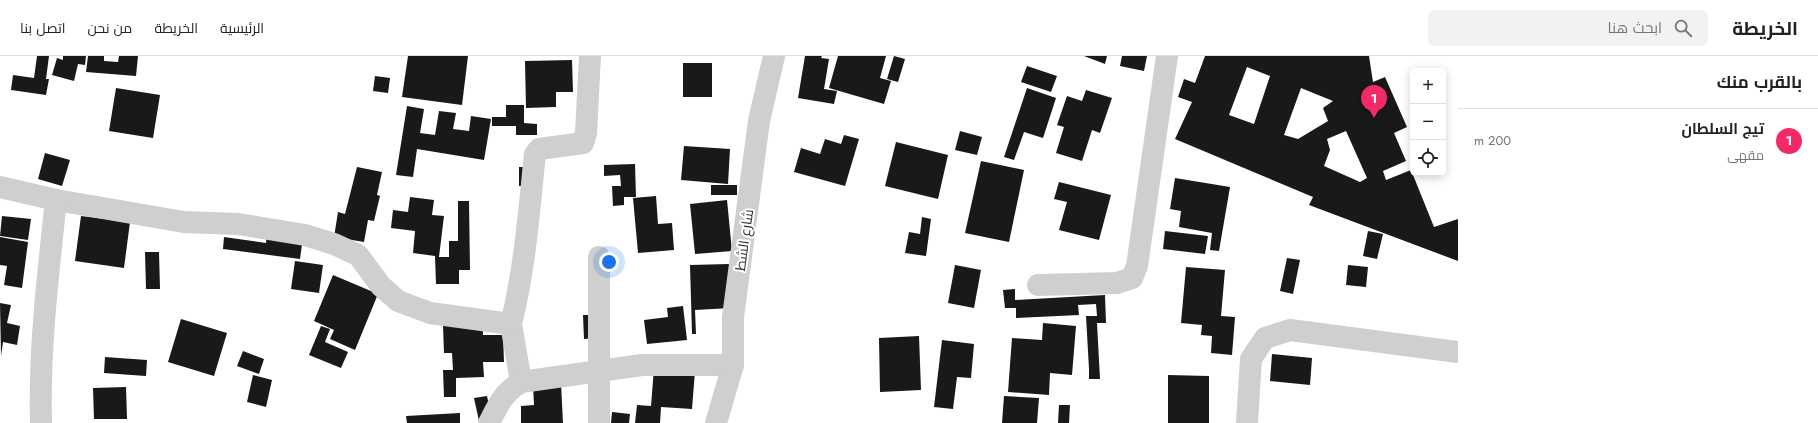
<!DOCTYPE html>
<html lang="ar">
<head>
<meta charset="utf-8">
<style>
	body { margin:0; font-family:Jost,Cairo,sans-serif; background:#f2f2f2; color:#222; direction:rtl }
	.controls { position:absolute; right:12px; top:12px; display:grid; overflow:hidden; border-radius:6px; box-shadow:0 2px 10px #0003 }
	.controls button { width:36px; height:36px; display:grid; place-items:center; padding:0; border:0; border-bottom:1px solid #e0e0e0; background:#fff; color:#222; font:20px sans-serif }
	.you { position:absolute; left:609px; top:206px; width:14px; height:14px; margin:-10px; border:3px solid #fff; border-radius:50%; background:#1a73e8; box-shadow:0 0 0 6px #1a73e833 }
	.badge { display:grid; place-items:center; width:26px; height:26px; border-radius:50%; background:#f32a66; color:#fff; font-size:13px; font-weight:700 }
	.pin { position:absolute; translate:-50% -33px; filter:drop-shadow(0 1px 2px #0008) }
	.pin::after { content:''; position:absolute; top:21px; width:14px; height:12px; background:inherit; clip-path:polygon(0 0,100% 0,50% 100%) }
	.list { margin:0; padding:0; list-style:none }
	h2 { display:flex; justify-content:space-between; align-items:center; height:52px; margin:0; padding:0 16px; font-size:17px }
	h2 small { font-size:13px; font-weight:400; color:#767676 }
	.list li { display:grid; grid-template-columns:26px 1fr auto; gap:12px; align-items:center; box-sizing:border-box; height:64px; padding:0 16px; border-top:1px solid #e0e0e0 }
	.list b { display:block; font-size:15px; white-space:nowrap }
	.list p { margin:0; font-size:13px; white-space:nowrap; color:#767676 }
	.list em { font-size:13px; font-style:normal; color:#767676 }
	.icon { flex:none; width:22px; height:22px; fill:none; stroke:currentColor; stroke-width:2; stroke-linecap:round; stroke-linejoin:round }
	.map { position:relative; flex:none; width:1458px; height:367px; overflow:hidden; direction:ltr }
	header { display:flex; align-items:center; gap:24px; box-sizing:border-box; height:56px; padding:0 20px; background:#fff; border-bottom:1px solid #e0e0e0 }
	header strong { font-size:19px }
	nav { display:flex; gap:22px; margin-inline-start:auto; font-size:14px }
	.search { width:280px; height:36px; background:#f2f2f2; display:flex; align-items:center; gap:10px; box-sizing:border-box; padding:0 14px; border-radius:6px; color:#767676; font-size:15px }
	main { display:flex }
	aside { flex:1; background:#fff }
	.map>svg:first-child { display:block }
</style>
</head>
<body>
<header>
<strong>الخريطة</strong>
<div class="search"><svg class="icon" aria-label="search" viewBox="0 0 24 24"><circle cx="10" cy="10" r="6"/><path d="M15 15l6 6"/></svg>ابحث هنا</div>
<nav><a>الرئيسية</a><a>الخريطة</a><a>من نحن</a><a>اتصل بنا</a></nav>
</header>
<main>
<aside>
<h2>بالقرب منك<small></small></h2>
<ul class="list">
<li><span class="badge">1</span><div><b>تيج السلطان</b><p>مقهى</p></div><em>200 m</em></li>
</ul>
</aside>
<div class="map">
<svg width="1458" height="367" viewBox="0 0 1458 367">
	<rect width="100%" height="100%" fill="#fff"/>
	<!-- building -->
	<g fill="#191919" fill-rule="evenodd">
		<path d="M37,0H49L46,23H49L46,39L11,34L13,19L34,22Z"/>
		<path d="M63,0H86L85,9L78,8L74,25L52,19L57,2L63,4Z"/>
		<path d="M88,0H104V5L118,6L119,0H138L136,20L86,16Z"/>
		<path d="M408,0H468L462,49L402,41Z"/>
		<path d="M805,0H822L821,2L829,3L824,33L837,35L834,48L798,42Z"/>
		<path d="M838,0H886L880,22L891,25L884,48L829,32Z"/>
		<path d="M894,0L905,3L898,26L887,23Z"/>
		<path d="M1084,0H1107L1105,8Z"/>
		<path d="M1122,0H1147L1144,15L1120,10Z"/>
		<path d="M1205,0H1369L1373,26L1385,21L1407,71L1394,77L1406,105L1383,115L1386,124L1411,114L1434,171L1458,163V205L1309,149L1313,141L1175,83L1192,46L1178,41L1184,23L1195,27ZM1247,11L1270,20L1254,68L1229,59ZM1301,32L1333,45L1323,52L1328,65L1298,83L1284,79ZM1346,75L1367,122L1360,126L1324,110L1330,94L1327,83Z"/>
		<path d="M572,4L573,36H556V51L526,52L525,5Z"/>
		<rect x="683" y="7" width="29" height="34"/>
		<path d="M1027,10L1057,20L1051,36L1021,26Z"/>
		<path d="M375,20L390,22L388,37L373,35Z"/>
		<path d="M116,32L160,39L153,82L109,75Z"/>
		<path d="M1027,32L1056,42L1043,82L1024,76L1014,104L1004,101Z"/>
		<path d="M1086,34L1112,42L1100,77L1092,74L1082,105L1056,97L1064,71L1057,69L1067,40L1082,45Z"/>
		<path d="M506,49H524V67L537,68V79H516V70H492V61H506Z"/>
		<path d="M407,50L424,53L420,77L435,79L439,55L456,57L453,73L469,75L471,60L491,63L484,104L417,93L413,121L396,119Z"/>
		<path d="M960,75L982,81L977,99L955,94Z"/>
		<path d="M844,79L859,83L845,130L794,116L801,92L820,98L825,83L841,88Z"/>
		<path d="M896,86L948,99L938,143L885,130Z"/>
		<path d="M684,90L730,93L728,128L681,124Z"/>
		<path d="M45,97L70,104L62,130L38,123Z"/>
		<path d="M981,105L1024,114L1009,186L965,177Z"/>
		<path d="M635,108L636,141H624V149L613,150L612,130H621L620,119L604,120V109Z"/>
		<path d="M357,111L382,116L377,139L380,140L374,165L368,164L364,186L334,181L338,156L345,158Z"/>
		<rect x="519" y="111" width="14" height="19"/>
		<path d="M1175,122L1230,131L1219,195L1210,194L1212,177L1179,171L1181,155L1170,153Z"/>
		<path d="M1059,126L1111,139L1099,184L1059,174L1067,146L1054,143Z"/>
		<rect x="711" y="129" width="26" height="10"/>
		<path d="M656,140L658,168L672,167L674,194L638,197L633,142Z"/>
		<path d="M410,141L434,144L432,159L444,160L439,201H449V185H458V145H469L470,214H459V228H436L435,200L413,197L415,175L391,172L393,154L408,156Z"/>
		<path d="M727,144L732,195L695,198L690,148Z"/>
		<path d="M2,160L31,163L28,184L0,180Z"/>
		<path d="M81,160L130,166L124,212L75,205Z"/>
		<path d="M922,161L931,163L926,200L905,197L909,176L920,178Z"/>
		<path d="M1165,175L1208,180L1205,198L1163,193Z"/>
		<path d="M1368,175L1383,178L1377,203L1363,200Z"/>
		<path d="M267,176L303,181L300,203L223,193L224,181L266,187Z"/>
		<path d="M0,181L28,186L22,232L4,229L7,210L0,209Z"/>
		<path d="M145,196H159L160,233H146Z"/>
		<path d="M1287,202L1300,204L1293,238L1280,235Z"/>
		<path d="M295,205L323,209L319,237L291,233Z"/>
		<path d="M729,208L731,252L695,254L696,278H692L690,209Z"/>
		<path d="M955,209L981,214L974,252L948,247Z"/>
		<path d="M1348,209L1368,211L1366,231L1346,229Z"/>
		<path d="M1186,211L1225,214L1221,260L1235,261L1232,299L1211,297L1212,280L1201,279L1202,269L1181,267Z"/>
		<path d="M333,219L378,238L355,294L330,283L334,274L314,265Z"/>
		<path d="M1015,233V244L1105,239L1106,267H1097L1100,323H1089V313L1086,260H1097L1096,248L1078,249L1079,259L1016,262V252H1005L1003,234Z"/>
		<path d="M0,247L11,249L7,267L20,270L17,289L3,286L1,300Z"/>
		<path d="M683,250L687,284L647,288L644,264L668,261L667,252Z"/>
		<path d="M583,259H596L597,282L584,283Z"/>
		<path d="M181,263L227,277L214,320L168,306Z"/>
		<path d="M1043,267L1076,270L1072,319L1050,317L1049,339L1008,336L1012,282L1042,284Z"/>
		<path d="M483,269V279H503L504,306H483L484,321L456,322V341H444L443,314H453L452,297H444L443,270Z"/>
		<path d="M321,270L330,273L325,286L348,296L341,312L309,299Z"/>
		<path d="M919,280L921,334L880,336L879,282Z"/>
		<path d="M942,284L974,288L971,322L957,321L953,353L934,351Z"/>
		<path d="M243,295L264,303L259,318L237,310Z"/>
		<path d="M1272,298L1312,302L1310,329L1270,325Z"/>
		<path d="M105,301L147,304L146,320L104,317Z"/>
		<path d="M654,312L695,315L692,353L661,351L660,367H635L637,349L651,350Z"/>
		<path d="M253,319L272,324L266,351L247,346Z"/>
		<path d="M1168,319L1209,320V367H1168Z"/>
		<path d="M561,327L563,367H521V350L534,349L533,328Z"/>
		<path d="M126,331L127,363H94L93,332Z"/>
		<path d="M487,340L492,363L479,365L474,342Z"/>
		<path d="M1004,340L1039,342L1037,367H1002Z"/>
		<path d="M1059,349H1070L1069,367H1058Z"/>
		<path d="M612,356L630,358L629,367H611Z"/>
		<path d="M460,357V367H407L406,360Z"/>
	</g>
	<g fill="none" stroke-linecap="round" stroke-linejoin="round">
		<!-- minor -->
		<g stroke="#cfcfcf" stroke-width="22">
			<path d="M0,131L56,144L184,166L238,168L305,179L334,188L358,199L381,230L398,245L430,257L511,268L521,326L642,309H733"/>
			<path d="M1038,229L1117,227L1132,222L1137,210L1167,0"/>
			<path d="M511,268C525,212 529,155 535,98L539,93L583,87L586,77L590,0"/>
			<path d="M41,367C39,292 48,219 56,144"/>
			<path d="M489,367C498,349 503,337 521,326"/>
			<path d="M599,367V201"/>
			<path d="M716,367L733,309V261L759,65L774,0"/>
			<path d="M1247,367L1251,303L1265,282L1290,274L1458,296"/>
		</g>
	</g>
	<g text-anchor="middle" stroke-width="4" stroke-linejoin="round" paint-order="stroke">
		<!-- street labels -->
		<g font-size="14" fill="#323232" stroke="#fff">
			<text transform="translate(744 184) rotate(-82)" y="5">شارع الشط</text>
		</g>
	</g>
</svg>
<div class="controls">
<button>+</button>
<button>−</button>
<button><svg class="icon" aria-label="locate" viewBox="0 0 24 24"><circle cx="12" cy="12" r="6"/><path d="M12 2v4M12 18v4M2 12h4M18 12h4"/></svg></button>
</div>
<div class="you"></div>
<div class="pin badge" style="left:1374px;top:62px">1</div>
</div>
</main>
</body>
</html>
